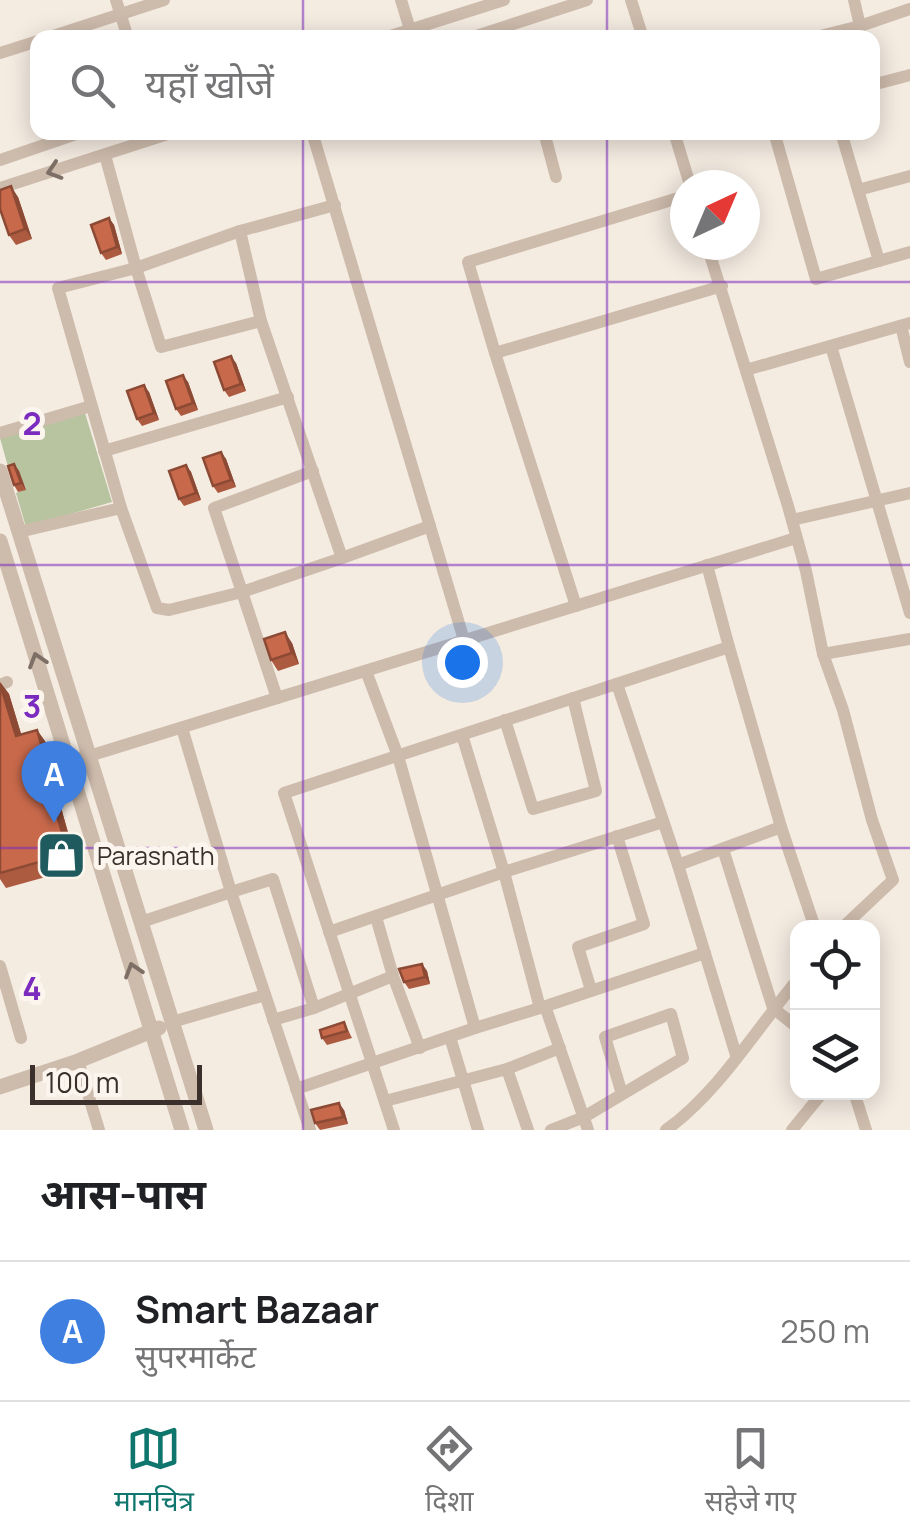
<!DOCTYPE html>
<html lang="hi">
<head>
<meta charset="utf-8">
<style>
	body { margin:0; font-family:Manrope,"Noto Sans Devanagari",sans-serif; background:#f2f2f2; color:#202124 }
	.controls { position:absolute; right:30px; bottom:30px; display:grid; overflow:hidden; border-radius:20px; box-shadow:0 5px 25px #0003 }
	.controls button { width:90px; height:90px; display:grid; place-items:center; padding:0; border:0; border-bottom:2px solid #e0e0e0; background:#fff; color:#202124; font:50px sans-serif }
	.compass { position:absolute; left:670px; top:170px; width:90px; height:90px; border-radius:50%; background:#fff; box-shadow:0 5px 25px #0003; rotate:44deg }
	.scale { position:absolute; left:30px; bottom:25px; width:172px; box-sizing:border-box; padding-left:10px; border:5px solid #3b302b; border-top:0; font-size:28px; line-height:35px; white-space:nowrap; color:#3b302b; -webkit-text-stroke:8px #fbf5ee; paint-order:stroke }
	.you { position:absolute; left:462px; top:662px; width:35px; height:35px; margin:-25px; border:8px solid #fff; border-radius:50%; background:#1a73e8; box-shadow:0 0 0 15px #1a73e833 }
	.badge { display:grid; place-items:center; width:65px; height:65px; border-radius:50%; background:#0f766e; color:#fff; font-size:32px; font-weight:700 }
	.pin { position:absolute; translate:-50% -82px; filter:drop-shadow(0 2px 5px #0008) }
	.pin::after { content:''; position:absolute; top:52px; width:35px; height:30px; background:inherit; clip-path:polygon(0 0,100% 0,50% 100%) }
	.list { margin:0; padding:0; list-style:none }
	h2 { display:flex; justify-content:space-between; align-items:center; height:130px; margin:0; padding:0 40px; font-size:42px }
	h2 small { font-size:32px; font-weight:400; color:#757577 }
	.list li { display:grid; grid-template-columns:65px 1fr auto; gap:30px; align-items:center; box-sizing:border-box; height:140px; padding:0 40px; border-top:2px solid #e0e0e0 }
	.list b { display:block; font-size:38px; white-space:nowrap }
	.list p { margin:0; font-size:32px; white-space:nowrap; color:#757577 }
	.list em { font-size:32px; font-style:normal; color:#757577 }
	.icon { flex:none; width:55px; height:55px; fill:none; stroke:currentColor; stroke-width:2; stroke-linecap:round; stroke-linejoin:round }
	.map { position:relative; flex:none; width:910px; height:1130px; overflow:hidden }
	.search { position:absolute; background:#fff; box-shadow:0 5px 25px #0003; left:30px; right:30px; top:30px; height:110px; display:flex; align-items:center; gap:25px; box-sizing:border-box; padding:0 35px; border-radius:20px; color:#757577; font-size:38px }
	.sheet { height:270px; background:#fff }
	nav { display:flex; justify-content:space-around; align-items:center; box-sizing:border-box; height:140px; border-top:2px solid #e0e0e0; background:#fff; font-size:28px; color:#757577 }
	nav a { display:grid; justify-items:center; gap:5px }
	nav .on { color:#0f766e }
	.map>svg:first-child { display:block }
</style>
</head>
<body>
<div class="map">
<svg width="910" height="1130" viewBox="0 0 910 1130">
	<rect width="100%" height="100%" fill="#f4ebe1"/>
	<!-- green -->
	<path fill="#b8c4a0" d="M85,413L112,502L26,527L16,493L26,489L19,472L10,474L0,438Z"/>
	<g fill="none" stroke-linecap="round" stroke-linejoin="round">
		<!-- minor -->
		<g stroke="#cdbbac" stroke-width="12">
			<path d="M116,0L128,38"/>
			<path d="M401,0L412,36"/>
			<path d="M631,0L643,38"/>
			<path d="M854,0L860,26L910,9"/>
			<path d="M47,38L164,0"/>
			<path d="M384,38L504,0"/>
			<path d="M470,38L587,0"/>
			<path d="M812,38L860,26"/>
			<path d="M0,53L38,41"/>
			<path d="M872,85L910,75"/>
			<path d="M312,132L464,640"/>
			<path d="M544,132L556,177"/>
			<path d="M674,132L690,185"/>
			<path d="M774,132L816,279L910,252"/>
			<path d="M841,132L879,261"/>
			<path d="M105,155L136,268L240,231"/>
			<path d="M0,160L82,132"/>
			<path d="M0,188L174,132"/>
			<path d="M858,190L910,176"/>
			<path d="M707,245L788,506L806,571L823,654L843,710L872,820L893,880L842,928"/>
			<path d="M261,321L342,558L430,526"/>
			<path d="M901,326L910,362"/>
			<path d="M831,346L910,613"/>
			<path d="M495,353L468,262L685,196"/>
			<path d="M746,370L910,323"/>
			<path d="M0,433L91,406"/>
			<path d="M104,451L288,397"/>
			<path d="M313,471L214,508L242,592L342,558"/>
			<path d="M792,520L910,493"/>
			<path d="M19,532L121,508"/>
			<path d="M576,606L495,353L722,286"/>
			<path d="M729,647L781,827L678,865L736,1055"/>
			<path d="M823,654L910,639"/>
			<path d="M366,671L398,756L475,1028L540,1008"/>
			<path d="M617,684L678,865"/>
			<path d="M0,685L7,682"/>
			<path d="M277,698L242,592L169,610L157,608L121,508L58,288L136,268L161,347L261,321L240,231L335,205"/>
			<path d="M505,720L533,809L596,791L573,698"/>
			<path d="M462,735L504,872L663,822"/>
			<path d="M68,760L89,756L796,538"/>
			<path d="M781,827L815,928"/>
			<path d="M723,849L773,1008L798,1028"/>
			<path d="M376,917L393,976"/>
			<path d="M141,922L231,892L182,728"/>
			<path d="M329,932L504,872L540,1008L705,953"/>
			<path d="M0,966L21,1038"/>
			<path d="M591,990L578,947L644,924L617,836"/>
			<path d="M545,1006L588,1130"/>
			<path d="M314,1008L393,976L420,1048"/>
			<path d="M273,1020L314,1008L273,879L231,892L310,1130"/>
			<path d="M172,1022L265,995"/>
			<path d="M450,1037L478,1130"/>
			<path d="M78,1061L99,1130"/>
			<path d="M296,1089L475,1028"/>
			<path d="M854,1092L866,1130"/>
			<path d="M385,1101L507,1069"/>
			<path d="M394,1130L284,793L729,647L707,565"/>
			<path d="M528,1130L507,1069L560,1048"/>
			<path d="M551,1130L584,1117L683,1058L671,1014L605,1037L622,1094"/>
			<path d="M666,1130C718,1093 757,1028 798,979"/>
			<path d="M792,1130L823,1092"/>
		</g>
		<!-- tertiary -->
		<g stroke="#cdbbac" stroke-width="15">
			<path d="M0,471L206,1130"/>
			<path d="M0,541L182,1130"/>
			<path d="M0,1087L78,1061L159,1028"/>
		</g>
	</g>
	<!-- wall -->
	<g fill="#ac5a40">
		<path d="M18,197L32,239L16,245L9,235Z"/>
		<path d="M109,218L114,225L122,254L106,260L101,253Z"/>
		<path d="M236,363L246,391L229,397L224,390Z"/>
		<path d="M188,382L198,410L181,416L176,409Z"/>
		<path d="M149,392L159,420L142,426L137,419Z"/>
		<path d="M221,452L226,459L236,487L218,493L213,486Z"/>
		<path d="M14,464L19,471L26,490L18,492L14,485Z"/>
		<path d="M186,465L191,472L201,500L184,506L179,499Z"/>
		<path d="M292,643L299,664L278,671L271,660Z"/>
		<path d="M0,682L9,694L21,734L37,730L47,744L61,796L58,797L78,868L6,888L0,879Z"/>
		<path d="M422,964L427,971L430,984L409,989L404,982Z"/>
		<path d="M344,1022L352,1038L327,1045L322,1038Z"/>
		<path d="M344,1110L348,1124L320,1130L315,1123Z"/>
	</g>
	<!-- shaded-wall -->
	<g fill="#8c4a34">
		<path d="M11,186L18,197L32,239L25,229Z"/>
		<path d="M109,218L114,225L122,254L117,247Z"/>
		<path d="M231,356L236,363L246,391L241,384Z"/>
		<path d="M183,375L188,382L198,410L193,403Z"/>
		<path d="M144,385L149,392L159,420L154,413Z"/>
		<path d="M221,452L226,459L236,487L231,480Z"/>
		<path d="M14,464L19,471L26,490L21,483Z"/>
		<path d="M186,465L191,472L201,500L196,493Z"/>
		<path d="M285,632L292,643L299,664L292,653Z"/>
		<path d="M0,682L9,694L26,750L16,736Z"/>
		<path d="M37,730L47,744L61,796L52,782Z"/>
		<path d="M48,783L58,797L78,868L68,854Z"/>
		<path d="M422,964L427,971L430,984L425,977Z"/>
		<path d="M339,1103L344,1110L348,1124L343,1117Z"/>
	</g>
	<!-- building -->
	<g fill="#c8694b" stroke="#8c4a34" stroke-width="2.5">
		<path d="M11,186L25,229L9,235L0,209V190Z"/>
		<path d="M109,218L117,247L101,253L91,225Z"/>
		<path d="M231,356L241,384L224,390L214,362Z"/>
		<path d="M183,375L193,403L176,409L166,381Z"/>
		<path d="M144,385L154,413L137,419L127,391Z"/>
		<path d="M221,452L231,480L213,486L203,458Z"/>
		<path d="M14,464L21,483L14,485L8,466Z"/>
		<path d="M186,465L196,493L179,499L169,471Z"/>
		<path d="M285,632L292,653L271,660L264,639Z"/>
		<path d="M0,684L16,736L37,730L52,782L48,783L68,854L0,873Z"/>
		<path d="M422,964L425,977L404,982L399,969Z"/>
		<path d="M344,1022L347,1031L322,1038L320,1030Z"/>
		<path d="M339,1103L343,1117L315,1123L311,1110Z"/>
	</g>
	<!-- one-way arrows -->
	<defs><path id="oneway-chevron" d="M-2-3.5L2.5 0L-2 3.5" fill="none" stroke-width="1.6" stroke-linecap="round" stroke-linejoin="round" transform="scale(2.5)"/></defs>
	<g stroke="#7d6f65">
		<use href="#oneway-chevron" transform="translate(54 171) rotate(162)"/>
		<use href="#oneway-chevron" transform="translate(37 660) rotate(-107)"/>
		<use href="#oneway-chevron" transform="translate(133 970) rotate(-107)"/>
	</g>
	<!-- grid -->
	<path fill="none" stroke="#7b2cbf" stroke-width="2.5" stroke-opacity="0.55" d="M303,0V38M607,0V38M303,132V1130M607,132V1130M0,282H910M0,565H910M0,848H910"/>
	<!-- icons -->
	<defs>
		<symbol id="shop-square" viewBox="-11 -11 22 22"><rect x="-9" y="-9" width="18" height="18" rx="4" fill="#1f5a5e" stroke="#fbf5ee"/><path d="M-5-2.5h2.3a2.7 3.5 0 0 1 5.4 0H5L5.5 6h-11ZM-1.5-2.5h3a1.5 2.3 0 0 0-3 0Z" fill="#fff"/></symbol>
	</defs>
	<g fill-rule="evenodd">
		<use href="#shop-square" x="34" y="828" width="55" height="55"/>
	</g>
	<g text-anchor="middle" stroke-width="10" stroke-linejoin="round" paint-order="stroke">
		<!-- poi labels -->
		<g font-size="25" fill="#3b302b" stroke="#fbf5ee" text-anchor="start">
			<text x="97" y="865">Parasnath</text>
		</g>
	</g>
	<g font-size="32" text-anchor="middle" font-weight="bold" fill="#7b2cbf" stroke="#fbf5ee" stroke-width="10" stroke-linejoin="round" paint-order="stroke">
		<text x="32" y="435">2</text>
		<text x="32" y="718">3</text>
		<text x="32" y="1000">4</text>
	</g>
</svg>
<div class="controls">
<button><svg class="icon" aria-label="locate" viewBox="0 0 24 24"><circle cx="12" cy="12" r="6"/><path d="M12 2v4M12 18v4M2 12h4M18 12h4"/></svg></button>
<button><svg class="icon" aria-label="layers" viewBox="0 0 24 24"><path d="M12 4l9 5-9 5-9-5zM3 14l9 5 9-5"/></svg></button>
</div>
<svg class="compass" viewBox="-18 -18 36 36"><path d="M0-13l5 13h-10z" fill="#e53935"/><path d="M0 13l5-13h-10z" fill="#757577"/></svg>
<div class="scale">100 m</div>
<div class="you"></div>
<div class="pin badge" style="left:54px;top:823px;background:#3f7fe0">A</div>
<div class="search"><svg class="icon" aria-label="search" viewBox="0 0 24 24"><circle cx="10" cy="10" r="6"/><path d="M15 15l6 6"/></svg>यहाँ खोजें</div>
</div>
<section class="sheet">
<h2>आस-पास<small></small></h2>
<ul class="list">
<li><span class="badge" style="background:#3f7fe0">A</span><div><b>Smart Bazaar</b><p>सुपरमार्केट</p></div><em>250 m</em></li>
</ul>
</section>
<nav>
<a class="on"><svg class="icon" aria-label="map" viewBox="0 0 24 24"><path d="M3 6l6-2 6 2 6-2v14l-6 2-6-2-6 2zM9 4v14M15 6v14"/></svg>मानचित्र</a>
<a><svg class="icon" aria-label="directions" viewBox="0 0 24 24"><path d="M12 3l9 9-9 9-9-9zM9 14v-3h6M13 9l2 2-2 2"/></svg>दिशा</a>
<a><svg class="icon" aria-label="saved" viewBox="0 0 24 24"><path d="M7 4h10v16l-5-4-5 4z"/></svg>सहेजे गए</a>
</nav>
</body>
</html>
